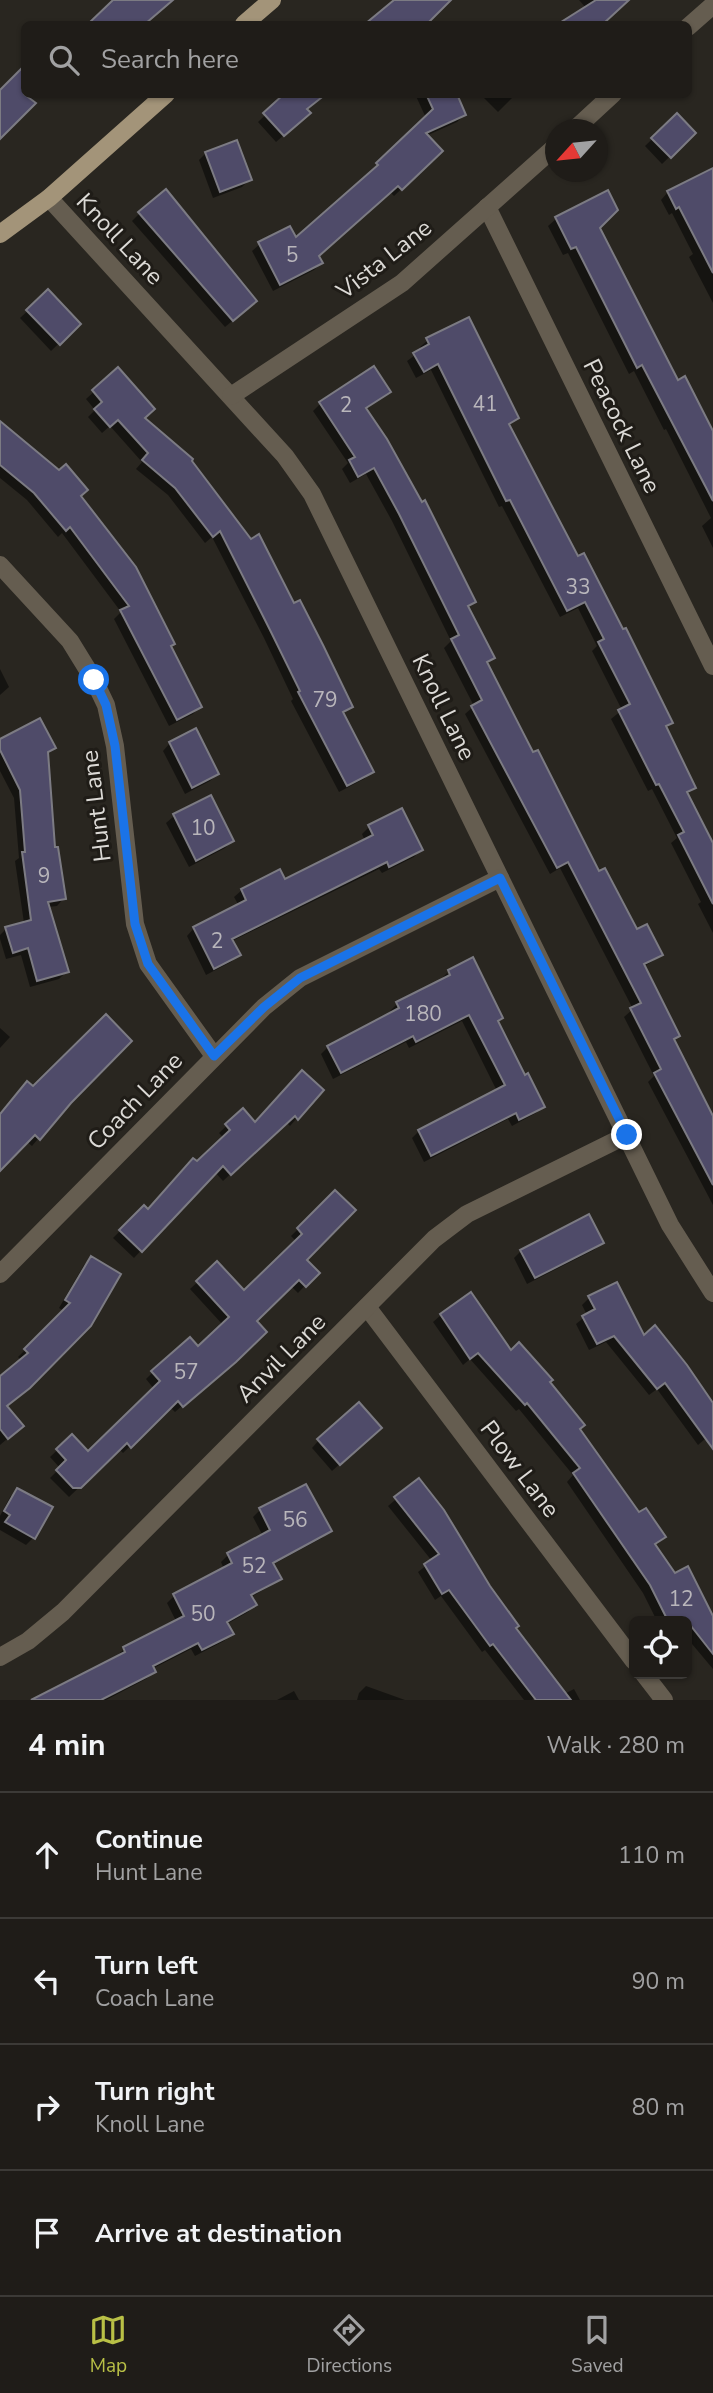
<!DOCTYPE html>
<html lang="en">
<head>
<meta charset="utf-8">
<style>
	body { margin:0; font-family:"Nunito Sans",sans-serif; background:#2c2925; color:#f1f3f6 }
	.controls { position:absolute; right:21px; bottom:21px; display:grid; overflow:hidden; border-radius:10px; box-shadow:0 2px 5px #0004 }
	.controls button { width:63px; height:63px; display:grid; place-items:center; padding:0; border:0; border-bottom:2px solid #3c3a37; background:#1f1c18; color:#f1f3f6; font:35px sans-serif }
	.compass { position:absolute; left:545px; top:119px; width:63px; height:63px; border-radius:50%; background:#1f1c18; box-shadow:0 2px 5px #0004; rotate:243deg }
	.stop { position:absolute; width:21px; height:21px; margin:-16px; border:5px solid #1a73e8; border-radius:50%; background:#fff }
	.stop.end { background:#1a73e8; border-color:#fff; box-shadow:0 2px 7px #0008 }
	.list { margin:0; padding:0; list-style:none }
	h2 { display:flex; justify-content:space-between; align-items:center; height:91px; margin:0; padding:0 28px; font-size:30px }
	h2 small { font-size:23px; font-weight:400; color:#a1a1a2 }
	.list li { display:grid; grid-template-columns:46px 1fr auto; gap:21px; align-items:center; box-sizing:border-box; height:126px; padding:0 28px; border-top:2px solid #3c3a37 }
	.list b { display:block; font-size:26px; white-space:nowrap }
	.list p { margin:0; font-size:23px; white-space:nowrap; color:#a1a1a2 }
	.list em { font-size:23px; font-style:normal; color:#a1a1a2 }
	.icon { flex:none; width:38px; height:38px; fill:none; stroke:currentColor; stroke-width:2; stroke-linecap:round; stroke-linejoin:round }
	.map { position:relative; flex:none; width:713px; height:1700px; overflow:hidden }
	.search { position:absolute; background:#1f1c18; box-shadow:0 2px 5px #0004; left:21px; right:21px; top:21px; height:77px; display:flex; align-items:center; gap:18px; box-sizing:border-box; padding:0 24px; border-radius:10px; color:#a1a1a2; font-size:26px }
	.sheet { height:595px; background:#1f1c18 }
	nav { display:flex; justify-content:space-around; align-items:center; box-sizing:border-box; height:98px; border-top:2px solid #3c3a37; background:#1f1c18; font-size:19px; color:#a1a1a2 }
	nav a { display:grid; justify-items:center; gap:4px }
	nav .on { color:#b9c046 }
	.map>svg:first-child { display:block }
</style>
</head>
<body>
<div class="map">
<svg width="713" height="1700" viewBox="0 0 713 1700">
	<rect width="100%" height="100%" fill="#292620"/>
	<!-- shadow -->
	<g fill="#0007">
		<path d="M397,0H449L424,24H370Z"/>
		<path d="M579,0H627L601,24H561L586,8Z"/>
		<path d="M24,68V94H38L30,100L0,136V92Z"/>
		<path d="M287,94H326L306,110L301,120L276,142L258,122Z"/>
		<path d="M415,94H455L464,115L457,122L426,136L441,151L394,196L390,192L317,256L321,263L314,270L273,291L252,251L260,244L295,240L371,172L426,118Z"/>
		<path d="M480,94H516L498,112Z"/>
		<path d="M676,116L694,133L662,164L645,146Z"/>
		<path d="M206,153L250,179L242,187L213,198L199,160Z"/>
		<path d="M713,175V303L689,257L693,254L672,213L669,215L661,200L668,192Z"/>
		<path d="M607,193L598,228L678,382L713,435V548L702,526L711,518L666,429L664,430L634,371L629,374L568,253L563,255L548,226L556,219Z"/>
		<path d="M140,213L248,308L225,327L132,221Z"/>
		<path d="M48,292L79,324L51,351L20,318Z"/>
		<path d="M428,340L516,418L508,426L578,558L670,722L665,728L694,787L687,795L713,849V933L698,904L701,902L671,843L677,838L652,789L648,791L611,719L622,710L592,651L597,646L578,608L560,617L502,506L499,507L431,370L416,378L407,361L422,350L420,347Z"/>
		<path d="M373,369L388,392L365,410L473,601L467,608L493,658L487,664L532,754L598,873L636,931L661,954L653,961L643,967L678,1036L673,1041L713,1122V1205L648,1082L654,1076L624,1017L633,1009L560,868L550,874L465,714L474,706L444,648L451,641L392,521L366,474L350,483L342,469L348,463L313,411L320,404Z"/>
		<path d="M118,370L143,419L293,605L350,707L342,715L371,772L364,779L339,792L291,701L293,699L264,638L212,537L205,543L168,495L136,469L142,462L110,426L102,433L88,417L95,410L86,399Z"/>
		<path d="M0,430L79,496L170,647L200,706L193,714L169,726L114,619L121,612L62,533L58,537L27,500L0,478Z"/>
		<path d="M0,669L9,687L0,695Z"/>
		<path d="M0,741L54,748L46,755L54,849L64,898L57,906L48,907L67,971L59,979L30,987L21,955L6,959L0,939V935L6,929L24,923L15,861L19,858L14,798L0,771Z"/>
		<path d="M170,743L217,774L210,781L185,794L163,751Z"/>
		<path d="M210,797L232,841L225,848L189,867L166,823L174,816Z"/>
		<path d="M369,827L421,849L414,857L382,873L379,869L232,941L239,955L231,962L206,975L187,936L194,928L239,906L234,897L242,890L285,882L365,841L362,834Z"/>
		<path d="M447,973L453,983L497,1022L525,1077L543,1106L536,1113L512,1126L508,1119L424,1162L412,1138L419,1131L497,1091L462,1021L409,1048L406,1042L333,1079L321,1054L328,1047L392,1014L390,1011L397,1004L443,980L442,978Z"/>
		<path d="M0,1028L10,1037L0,1048Z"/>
		<path d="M294,1080L297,1118L290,1126L286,1122L223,1181L215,1172L134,1258L113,1238L144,1207L148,1211L224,1138L219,1133L242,1111L255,1124Z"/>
		<path d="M33,1089L69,1102L32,1146L26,1141L0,1168V1122Z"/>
		<path d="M335,1193L304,1260L317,1273L298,1293L291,1286L254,1321L258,1339L175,1412L170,1407L123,1453L119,1449L69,1497L50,1478L60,1468L50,1457L72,1436L88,1453L154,1389L146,1379L153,1372L198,1349L223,1325L190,1289L217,1264L244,1293L297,1242L291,1236Z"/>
		<path d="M602,1243L594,1250L527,1284L514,1258L521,1251Z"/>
		<path d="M91,1258L119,1274L5,1407L14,1433L0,1445V1378L21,1360L18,1357L64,1311L59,1308L84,1265Z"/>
		<path d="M589,1298L643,1337L713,1405V1451L705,1439L698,1445L657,1389L649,1395L606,1342L589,1350L576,1324L587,1315L582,1305Z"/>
		<path d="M441,1315L511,1352L548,1382L578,1430L639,1515L664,1536L654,1545L675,1575L713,1619V1669L687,1638V1621H657L643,1593L567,1482L573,1475L519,1409L516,1411L470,1359L463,1365L433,1322Z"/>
		<path d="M372,1435L332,1471L312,1448L319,1440Z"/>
		<path d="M419,1480L514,1628L547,1689L532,1700H524L485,1650L482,1652L441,1596L435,1600L418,1572L432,1561L388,1506Z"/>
		<path d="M18,1490L33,1538L26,1545L0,1530V1516L10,1497Z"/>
		<path d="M260,1510L329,1531L322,1538L272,1565L279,1578L272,1585L251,1597L255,1605L248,1612L227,1624L232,1633L224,1641L195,1656L191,1649L152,1669L154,1672L146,1679L106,1700H36L118,1658L117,1656L124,1649L176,1621L167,1603L174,1596L224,1569L221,1562L228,1555L263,1536L253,1517Z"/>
		<path d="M366,1686L405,1700H357L359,1693Z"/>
		<path d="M574,1689L580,1700H553Z"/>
		<path d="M294,1691L299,1700H277Z"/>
	</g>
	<!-- building -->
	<g fill="#4f4b69" stroke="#7c7b83" stroke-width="2">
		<path d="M113,0H173L145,24H88Z"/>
		<path d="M394,0H451L427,24H365Z"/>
		<path d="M596,0H629L603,24H558Z"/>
		<path d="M24,66V94L36,103L0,139V90Z"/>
		<path d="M284,94H326L307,109L311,113L284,136L263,113Z"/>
		<path d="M426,94H457L466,115L426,133L443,151L402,190L398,186L319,256L323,263L280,285L258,242L290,226L296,237L378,165L376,163L433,109Z"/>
		<path d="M677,113L696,133L671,158L651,138Z"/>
		<path d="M237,140L252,180L220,192L205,152Z"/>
		<path d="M713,168V273L679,207L676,209L667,191Z"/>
		<path d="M166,189L257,301L233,321L138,212Z"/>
		<path d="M608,190L618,210L600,228L678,380L685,376L713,431V501L642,365L637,368L576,247L571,249L555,217Z"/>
		<path d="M48,289L81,324L60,345L26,310Z"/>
		<path d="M469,317L519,418L509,424L578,556L584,553L623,629L626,628L673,723L666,726L696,788L687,792L713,843V904L678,835L684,832L659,784L656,785L618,710L630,704L598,642L604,639L585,602L567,611L510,500L506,501L438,364L424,372L413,353L429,344L426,338Z"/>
		<path d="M374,366L391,392L366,408L387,439L422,502L425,500L476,602L468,606L495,658L487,662L533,752L538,750L599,871L605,868L637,929L647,924L663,955L644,964L680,1036L674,1039L713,1116V1185L654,1073L661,1069L630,1008L641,1003L568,862L557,868L471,706L482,700L451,639L459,635L399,514L374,468L358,477L349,460L355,457L319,402Z"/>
		<path d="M118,367L155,409L145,418L193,459L192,461L251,539L259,534L294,603L300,600L323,645L353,707L343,712L374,772L347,786L298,692L300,691L270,630L220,531L213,537L175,488L142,460L148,453L118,420L110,427L94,409L102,402L92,390Z"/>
		<path d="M0,421L59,470L66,464L88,490L81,496L136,567L175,644L171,646L202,707L177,720L120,610L129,606L70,527L66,531L34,493L0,465Z"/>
		<path d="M40,718L56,748L48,752L55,847H58L66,899L48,902L69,972L37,981L28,948L13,953L5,927L31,920L22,852H25L20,790L0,750V739Z"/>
		<path d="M196,728L219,774L192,788L169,742Z"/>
		<path d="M211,795L234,841L196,861L173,814Z"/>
		<path d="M402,808L423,850L389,867L387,862L232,939L241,955L214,969L193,927L246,900L241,889L280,869L285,879L373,835L368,825Z"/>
		<path d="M473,957L503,1018L498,1021L525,1075L528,1073L545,1107L519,1120L516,1113L431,1156L418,1130L505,1085L469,1015L416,1042L413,1036L341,1073L327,1046L399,1008L396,1002L450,975L448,970Z"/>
		<path d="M106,1014L132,1041L71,1103L40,1140L35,1135L0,1171V1114L27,1081L33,1086Z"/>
		<path d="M302,1070L324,1090L298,1120L295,1116L231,1175L223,1166L142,1252L119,1230L144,1205L148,1209L193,1158L197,1161L230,1130L225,1124L243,1108L255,1122Z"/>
		<path d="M335,1190L356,1210L307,1260L320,1273L306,1287L299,1280L257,1321L267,1332L236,1362L183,1407L178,1401L131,1448L127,1443L81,1488H73L56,1470L66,1460L56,1449L72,1434L88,1451L160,1381L151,1371L190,1337L198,1346L229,1317L196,1281L217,1261L244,1290L302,1234L297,1228Z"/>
		<path d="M589,1214L604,1243L535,1278L520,1250Z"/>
		<path d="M91,1256L121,1274L91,1326L30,1388L7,1406L24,1426L8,1439L0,1429V1376L28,1353L24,1349L70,1303L65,1300Z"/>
		<path d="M617,1282L644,1335L655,1325L687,1365L713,1403V1449L665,1383L657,1389L614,1336L597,1344L582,1316L595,1309L588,1296Z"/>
		<path d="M471,1292L511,1350L519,1342L553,1380L550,1382L585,1425L580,1429L639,1512L646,1508L666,1537L655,1544L675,1573L688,1566L713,1616V1654L687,1621H668L650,1585L573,1473L580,1468L527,1403L525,1405L478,1353L470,1359L440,1314Z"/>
		<path d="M359,1402L382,1428L340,1465L317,1439Z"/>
		<path d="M419,1478L444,1510L490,1586L519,1626L516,1628L571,1700H536L493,1644L490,1646L449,1590L442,1594L424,1564L439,1554L394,1497Z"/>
		<path d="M306,1484L332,1531L273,1563L282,1579L251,1595L257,1605L227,1622L234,1634L202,1650L198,1643L153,1666L156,1672L101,1700H31L125,1652L123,1647L184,1616L173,1594L232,1563L227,1553L270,1530L259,1508Z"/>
		<path d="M17,1488L53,1507L35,1539L5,1522L10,1515L4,1511Z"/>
	</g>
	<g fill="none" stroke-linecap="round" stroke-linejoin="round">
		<!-- minor -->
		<g stroke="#655d50" stroke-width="18">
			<path d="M688,27L713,5"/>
			<path d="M574,130L613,94"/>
			<path d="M49,198L285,456L312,494L670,1225L713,1293"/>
			<path d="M487,207L713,666"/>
			<path d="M231,396L402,283L556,146"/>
			<path d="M0,565L70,641L94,680L106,705L115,746L135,924L148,964L214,1056"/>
			<path d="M0,1274L264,1007L300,978L500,878"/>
			<path d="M367,1307L634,1661"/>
			<path d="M0,1657L28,1641L63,1612L434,1239L467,1214L627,1135"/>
			<path d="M644,1674L664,1700"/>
		</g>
		<!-- major -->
		<g stroke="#a39479" stroke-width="18">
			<path d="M244,24L272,0"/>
			<path d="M0,234L49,198L166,94"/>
		</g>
	</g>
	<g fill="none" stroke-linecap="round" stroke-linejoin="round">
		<!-- route -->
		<path stroke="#1a73e8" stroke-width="9" d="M94,680L106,705L115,746L135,924L148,964L214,1056L264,1007L300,978L500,878L627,1135"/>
	</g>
	<g text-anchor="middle" stroke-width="6" stroke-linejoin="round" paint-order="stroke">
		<!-- number labels -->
		<g font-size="21" fill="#b9b6bb">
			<text x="292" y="262">5</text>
			<text x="485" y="411">41</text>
			<text x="346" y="412">2</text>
			<text x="578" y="594">33</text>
			<text x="325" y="707">79</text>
			<text x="203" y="835">10</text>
			<text x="44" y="883">9</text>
			<text x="217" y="948">2</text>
			<text x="423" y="1021">180</text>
			<text x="186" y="1379">57</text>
			<text x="295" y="1527">56</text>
			<text x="254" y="1573">52</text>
			<text x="681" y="1606">12</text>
			<text x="203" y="1621">50</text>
		</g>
		<!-- street labels -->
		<g font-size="24" fill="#dcdad6" stroke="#1f1c17">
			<text transform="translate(120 239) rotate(47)" y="8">Knoll Lane</text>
			<text transform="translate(384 259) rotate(-38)" y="8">Vista Lane</text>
			<text transform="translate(622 426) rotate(64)" y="8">Peacock Lane</text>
			<text transform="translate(444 707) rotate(64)" y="8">Knoll Lane</text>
			<text transform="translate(96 806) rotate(-97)" y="8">Hunt Lane</text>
			<text transform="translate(135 1101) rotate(-46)" y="8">Coach Lane</text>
			<text transform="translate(281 1358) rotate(-45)" y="8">Anvil Lane</text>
			<text transform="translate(520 1469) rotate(53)" y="8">Plow Lane</text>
		</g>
	</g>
</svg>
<div class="controls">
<button><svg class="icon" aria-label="locate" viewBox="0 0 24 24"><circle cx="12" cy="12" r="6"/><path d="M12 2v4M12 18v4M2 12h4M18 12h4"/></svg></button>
</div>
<svg class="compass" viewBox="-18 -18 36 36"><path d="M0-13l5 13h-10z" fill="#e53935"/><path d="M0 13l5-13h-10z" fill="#a1a1a2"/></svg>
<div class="stop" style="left:94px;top:680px"></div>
<div class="stop end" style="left:627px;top:1135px"></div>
<div class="search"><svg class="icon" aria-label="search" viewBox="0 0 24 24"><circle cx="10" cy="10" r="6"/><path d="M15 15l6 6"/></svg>Search here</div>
</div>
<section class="sheet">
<h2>4 min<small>Walk · 280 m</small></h2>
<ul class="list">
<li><svg class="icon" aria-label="ahead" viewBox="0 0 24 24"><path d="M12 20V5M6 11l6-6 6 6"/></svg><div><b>Continue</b><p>Hunt Lane</p></div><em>110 m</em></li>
<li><svg class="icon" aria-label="left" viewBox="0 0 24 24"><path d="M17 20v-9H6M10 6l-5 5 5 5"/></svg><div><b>Turn left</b><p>Coach Lane</p></div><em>90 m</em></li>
<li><svg class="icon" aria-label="right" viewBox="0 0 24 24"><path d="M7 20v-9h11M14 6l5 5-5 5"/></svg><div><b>Turn right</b><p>Knoll Lane</p></div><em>80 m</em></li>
<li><svg class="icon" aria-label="arrive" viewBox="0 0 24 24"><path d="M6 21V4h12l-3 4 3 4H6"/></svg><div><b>Arrive at destination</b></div></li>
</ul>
</section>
<nav>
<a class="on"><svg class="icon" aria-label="map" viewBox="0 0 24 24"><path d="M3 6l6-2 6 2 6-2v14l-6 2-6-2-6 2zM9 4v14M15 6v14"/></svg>Map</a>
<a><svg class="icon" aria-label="directions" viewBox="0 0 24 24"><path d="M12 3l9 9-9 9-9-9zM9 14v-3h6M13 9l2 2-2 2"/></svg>Directions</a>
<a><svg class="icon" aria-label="saved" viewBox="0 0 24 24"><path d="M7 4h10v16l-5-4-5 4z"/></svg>Saved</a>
</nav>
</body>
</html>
